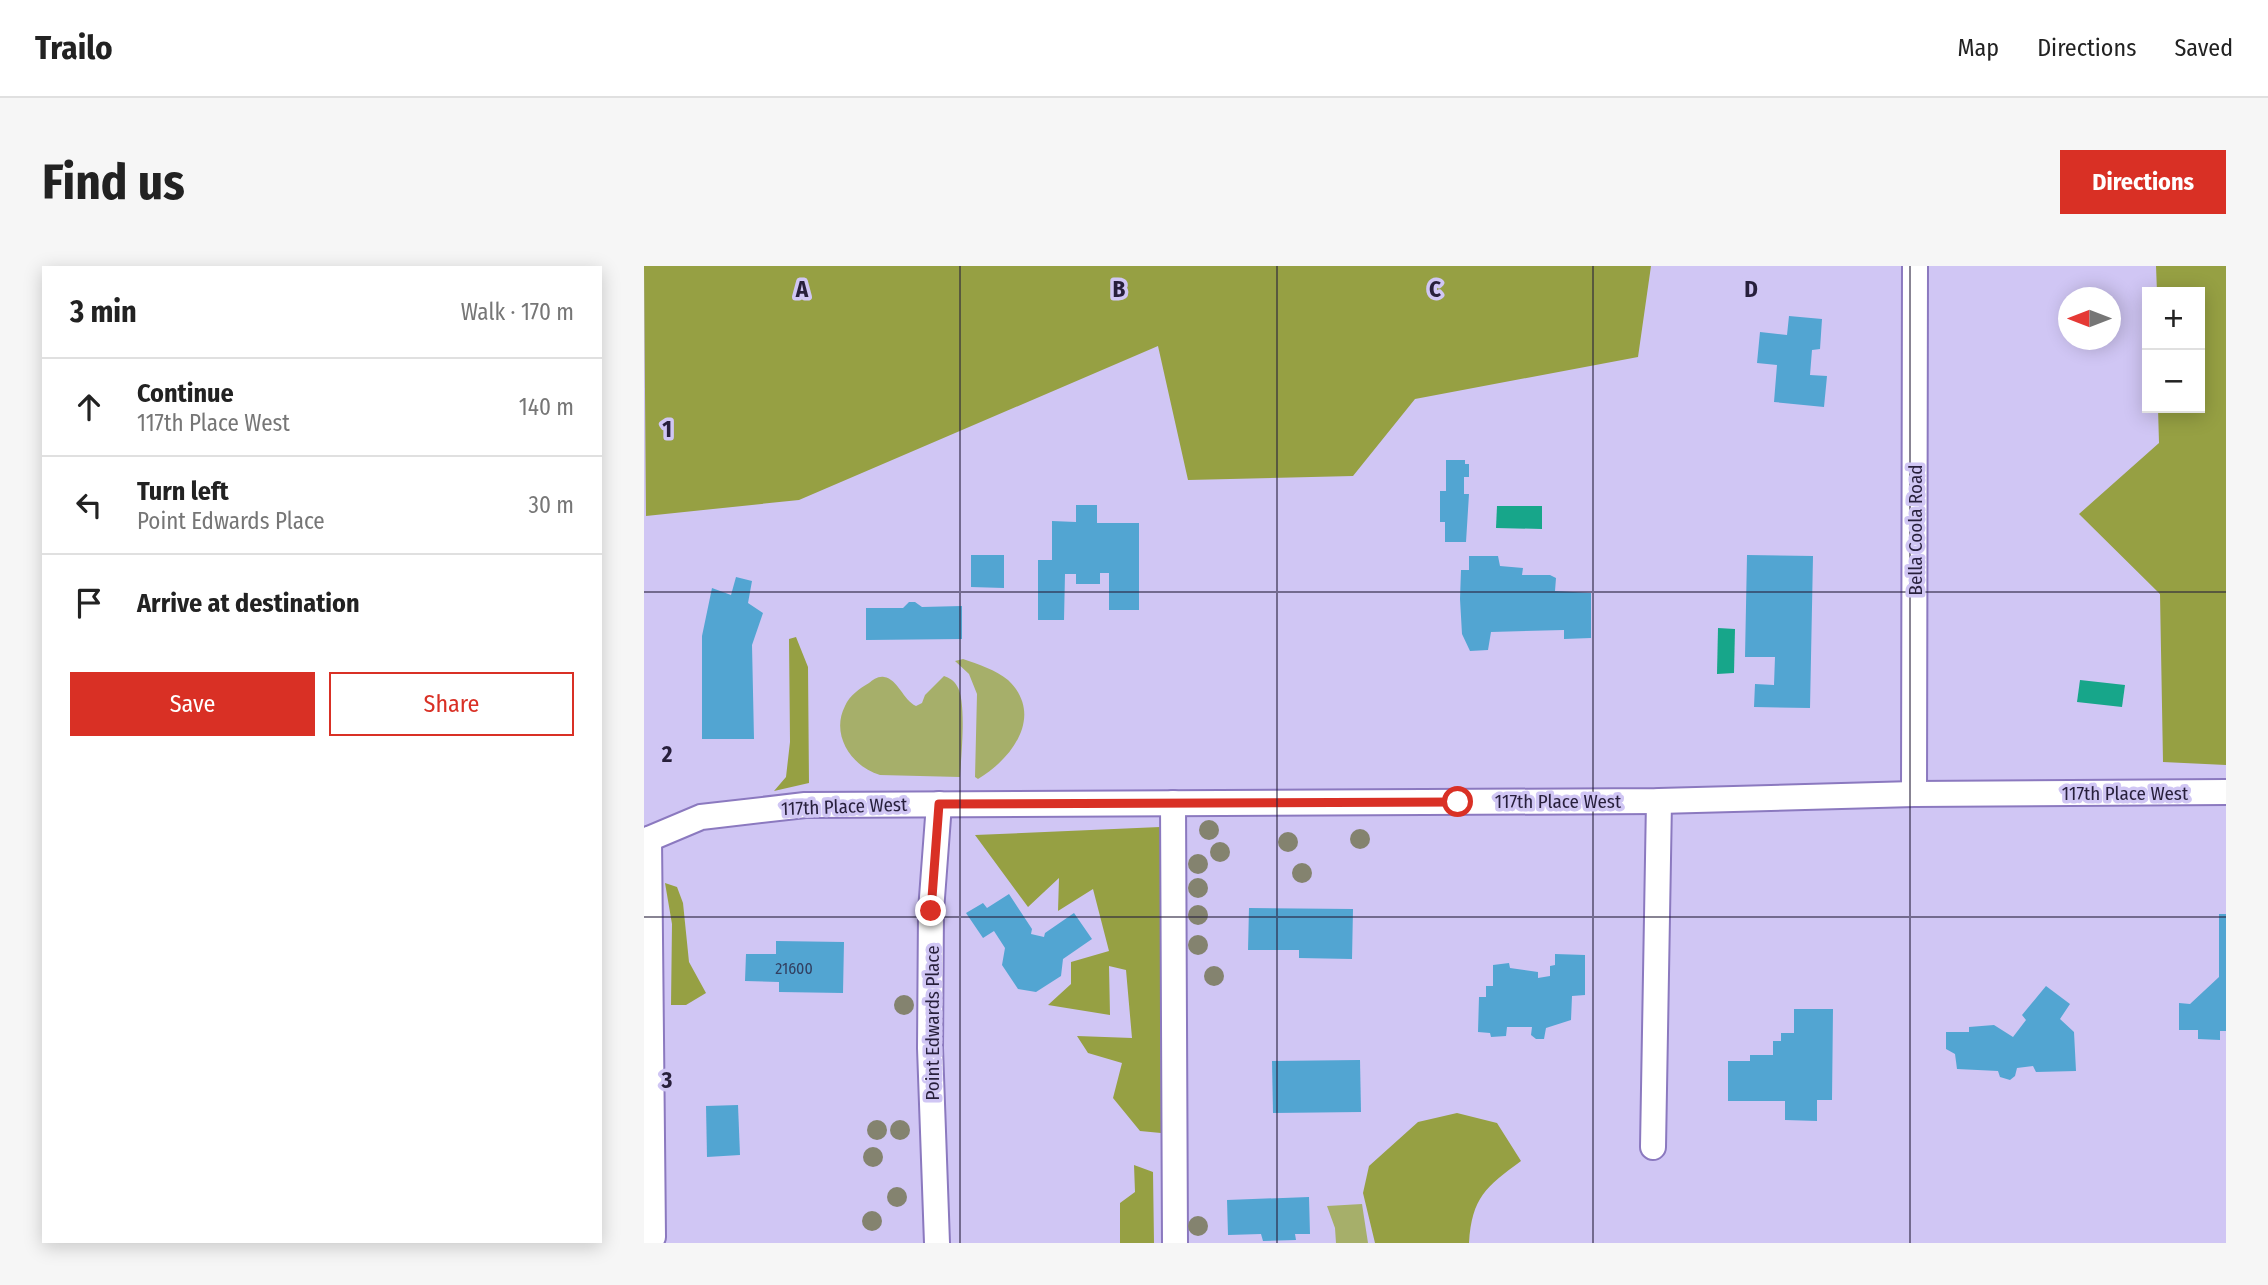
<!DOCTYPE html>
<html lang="en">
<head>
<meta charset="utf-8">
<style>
	body { margin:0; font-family:"Fira Sans Condensed",sans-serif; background:#f6f6f6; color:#222 }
	.controls { position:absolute; right:21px; top:21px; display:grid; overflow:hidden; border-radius:0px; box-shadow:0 4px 18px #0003 }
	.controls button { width:63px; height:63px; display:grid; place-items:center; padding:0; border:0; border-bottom:2px solid #e0e0e0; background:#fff; color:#222; font:35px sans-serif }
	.compass { position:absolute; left:1414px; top:21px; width:63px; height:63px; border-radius:50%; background:#fff; box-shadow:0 4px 18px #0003; rotate:270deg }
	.stop { position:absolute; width:21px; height:21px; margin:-16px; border:5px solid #d93025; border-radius:50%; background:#fff }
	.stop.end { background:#d93025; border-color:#fff; box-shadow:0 2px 7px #0008 }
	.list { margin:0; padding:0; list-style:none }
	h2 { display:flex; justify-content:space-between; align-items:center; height:91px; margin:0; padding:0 28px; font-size:30px }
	h2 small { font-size:23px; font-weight:400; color:#767676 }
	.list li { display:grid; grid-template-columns:46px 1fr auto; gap:21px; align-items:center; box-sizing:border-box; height:98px; padding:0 28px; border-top:2px solid #e0e0e0 }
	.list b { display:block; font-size:26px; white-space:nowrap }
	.list p { margin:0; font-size:23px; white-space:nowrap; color:#767676 }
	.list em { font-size:23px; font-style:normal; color:#767676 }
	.actions { display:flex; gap:14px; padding:21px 28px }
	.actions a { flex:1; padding:16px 0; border:2px solid #d93025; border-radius:0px; text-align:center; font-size:24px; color:#d93025 }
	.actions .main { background:#d93025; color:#fff }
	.icon { flex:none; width:38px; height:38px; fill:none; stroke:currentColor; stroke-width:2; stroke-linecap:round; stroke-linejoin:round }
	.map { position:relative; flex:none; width:1582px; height:977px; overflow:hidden; border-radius:0px }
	header { display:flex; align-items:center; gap:42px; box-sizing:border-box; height:98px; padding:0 35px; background:#fff; border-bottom:2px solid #e0e0e0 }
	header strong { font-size:33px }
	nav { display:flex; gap:38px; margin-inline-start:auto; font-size:24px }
	.intro { display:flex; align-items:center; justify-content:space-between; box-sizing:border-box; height:168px; padding:0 42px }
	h1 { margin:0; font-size:49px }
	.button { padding:18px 32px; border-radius:0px; background:#d93025; color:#fff; font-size:24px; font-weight:700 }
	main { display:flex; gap:42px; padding:0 42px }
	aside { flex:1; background:#fff; border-radius:0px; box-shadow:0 4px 18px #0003 }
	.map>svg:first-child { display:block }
</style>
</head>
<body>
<header>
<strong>Trailo</strong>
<nav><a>Map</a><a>Directions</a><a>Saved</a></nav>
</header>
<div class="intro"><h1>Find us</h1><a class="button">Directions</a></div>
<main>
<aside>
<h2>3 min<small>Walk · 170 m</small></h2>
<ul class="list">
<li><svg class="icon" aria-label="ahead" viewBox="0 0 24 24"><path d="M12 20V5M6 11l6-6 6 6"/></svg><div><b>Continue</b><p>117th Place West</p></div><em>140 m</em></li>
<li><svg class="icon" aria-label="left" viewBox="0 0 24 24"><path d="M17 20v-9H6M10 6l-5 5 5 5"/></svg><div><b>Turn left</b><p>Point Edwards Place</p></div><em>30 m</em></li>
<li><svg class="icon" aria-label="arrive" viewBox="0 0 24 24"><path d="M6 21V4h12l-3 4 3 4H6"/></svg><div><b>Arrive at destination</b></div></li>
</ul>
<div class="actions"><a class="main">Save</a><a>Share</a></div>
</aside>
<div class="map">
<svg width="1582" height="977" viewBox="0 0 1582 977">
	<rect width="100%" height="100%" fill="#d0c6f4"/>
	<!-- green -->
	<g fill="#a6af6a">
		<path d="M319,393C334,398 352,404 364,414C401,449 368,493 334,513L331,511L333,428L325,408L311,395Z"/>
		<path d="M300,410C305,412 310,414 313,420C323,435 317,492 316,511L236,509C208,501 186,469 201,440C206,429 215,423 225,417C229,414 234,410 240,411C254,413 259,434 272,440L278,437L281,429Z"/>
		<path d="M718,938L724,977H692L691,962L683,940Z"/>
	</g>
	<!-- forest -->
	<g fill="#96a043">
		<path d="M0,0H1007L994,91L771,133L709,210L544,214L514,80L155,234L2,250Z"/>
		<path d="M1512,0H1582V499L1519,496L1516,328L1435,248L1515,177L1514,142H1556V26H1513Z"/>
		<path d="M152,371L164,401L165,517L130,525L142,511L146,476L145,373Z"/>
		<path d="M516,561L517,867L496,865L469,832L478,797L444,787L433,770L488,772L482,704L465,700L466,749L404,739L427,718V696L465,685L449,623L414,645L415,612L384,641L331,569Z"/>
		<path d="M21,617L33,621L39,637L45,696L62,727L42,739H27L28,658Z"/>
		<path d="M813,847L853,857L877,895C842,921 828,931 825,977H731L719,927L725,900L774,856Z"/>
		<path d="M490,899L509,906L510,977H476V937L491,926Z"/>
	</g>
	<!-- water -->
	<g fill="#17a68a">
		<path d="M853,240H898V263L852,262Z"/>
		<path d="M1074,362L1091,363L1090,407L1073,408Z"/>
		<path d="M1436,414L1481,419L1478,441L1433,436Z"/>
	</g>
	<!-- building -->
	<g fill="#52a5d2">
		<path d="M1145,50L1178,53L1176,83L1168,84L1166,109L1183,110L1180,141L1130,136L1133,99L1113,97L1116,66L1143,69Z"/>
		<path d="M802,194H821V198H825V211H820V228H825L822,276H801V256H796V225H802Z"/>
		<path d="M432,239H453V257H495V344H465V307H456V318H432V308H421L420,354H394V294H408V255L432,256Z"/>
		<path d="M327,289H360V322L327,321Z"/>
		<path d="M1103,289L1169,290L1166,442L1110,441L1111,418L1130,419L1131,391H1101Z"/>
		<path d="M825,290H854L856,300L879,302L878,309H906L912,312L911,325L947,327V372L920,373V364L847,366L844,384L826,385L818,368L816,333L817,304H825Z"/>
		<path d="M92,311L108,315L104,337L119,347L108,379L110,473H58V370L68,322L87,329Z"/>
		<path d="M265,336H271L278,341L318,340V373L222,374V342H259Z"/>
		<path d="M365,628L388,663L387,668L400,671L401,667L430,647L448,673L419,693L417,710L392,726L374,723L358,699L361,682L350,665L339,672L322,647L339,637L343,642Z"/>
		<path d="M605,642L709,643L708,693L655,692V684H604Z"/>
		<path d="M1575,648H1582V765H1576V774L1554,773V764H1535V737L1546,738L1575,711Z"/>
		<path d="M132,675L200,676L199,727L135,726V716L101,715L102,688H132Z"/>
		<path d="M911,688L941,689V729L928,730L927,754L902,762L900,773H892L887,769L888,761H863L862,770L847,771L846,767L834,766L835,731H842V720H849V699L865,697L866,702L894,706V712L906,710V700L911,699Z"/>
		<path d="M1402,720L1426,738L1416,753L1430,766L1432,805L1392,806L1389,800L1373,802L1371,810L1366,814L1356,811L1354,805L1313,803L1311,788L1302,783V766H1325V761L1350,759L1369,771L1382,754L1378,749Z"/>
		<path d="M1150,743H1189L1188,834H1173V855L1141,854V835H1084V795H1106V789H1129V775H1137V767H1150Z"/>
		<path d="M716,794L717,846L629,847L628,795Z"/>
		<path d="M94,839L96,889L63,891L62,840Z"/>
		<path d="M665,931L666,968H651L652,974L619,975L617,968L584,969L583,934Z"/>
	</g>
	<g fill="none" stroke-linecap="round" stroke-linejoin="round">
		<defs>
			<g id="minor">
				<path d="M1270,528L1271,0"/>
				<path d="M529,537L531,977"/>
				<path d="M5,573L9,971"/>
				<path d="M0,575L57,551L161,539L1015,535L1270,528L1582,526"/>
				<path d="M1009,881L1015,535"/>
				<path d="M293,977L286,782L287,645L295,538"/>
			</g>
		</defs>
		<!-- minor casing -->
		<use href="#minor" stroke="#8b79bf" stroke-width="28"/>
		<!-- minor -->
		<use href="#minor" stroke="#fff" stroke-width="24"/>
	</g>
	<!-- trees -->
	<g fill="#84836f">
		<circle cx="565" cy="564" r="10"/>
		<circle cx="716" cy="573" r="10"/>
		<circle cx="644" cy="576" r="10"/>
		<circle cx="576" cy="586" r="10"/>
		<circle cx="554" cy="598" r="10"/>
		<circle cx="658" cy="607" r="10"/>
		<circle cx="554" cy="622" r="10"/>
		<circle cx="554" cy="649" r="10"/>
		<circle cx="554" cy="679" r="10"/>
		<circle cx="570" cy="710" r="10"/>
		<circle cx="260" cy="739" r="10"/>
		<circle cx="233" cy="864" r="10"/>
		<circle cx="256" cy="864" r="10"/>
		<circle cx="229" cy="891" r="10"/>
		<circle cx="253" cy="931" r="10"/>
		<circle cx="228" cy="955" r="10"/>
		<circle cx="554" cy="960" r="10"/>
	</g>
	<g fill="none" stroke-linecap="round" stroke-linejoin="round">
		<!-- route -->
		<path stroke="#d93025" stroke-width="9" d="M287,645L295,538L814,536"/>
	</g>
	<!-- grid -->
	<path fill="none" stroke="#271f3b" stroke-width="2" stroke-opacity="0.55" d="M316,0V977M633,0V977M949,0V977M1266,0V977M0,326H1582M0,651H1582"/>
	<g text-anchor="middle" stroke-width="7" stroke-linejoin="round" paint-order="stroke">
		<!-- number labels -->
		<g font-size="16" fill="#324061">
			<text x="150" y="708">21600</text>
		</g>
		<!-- street labels -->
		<g font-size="19" fill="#271f3b" stroke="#d0c6f4">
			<text transform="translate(1271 264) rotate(-90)" y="7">Bella Coola Road</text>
			<text x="1481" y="534">117th Place West</text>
			<text x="914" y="542">117th Place West</text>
			<text transform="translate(200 540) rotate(-2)" y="7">117th Place West</text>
			<text transform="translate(288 757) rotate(-90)" y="7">Point Edwards Place</text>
		</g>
	</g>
	<g font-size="23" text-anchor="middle" font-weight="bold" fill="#271f3b" stroke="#d0c6f4" stroke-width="7" stroke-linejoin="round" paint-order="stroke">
		<text x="158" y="31">A</text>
		<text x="475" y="31">B</text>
		<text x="791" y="31">C</text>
		<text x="1107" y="31">D</text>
		<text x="23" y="171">1</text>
		<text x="23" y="496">2</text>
		<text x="23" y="822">3</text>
	</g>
</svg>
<div class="controls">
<button>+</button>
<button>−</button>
</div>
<svg class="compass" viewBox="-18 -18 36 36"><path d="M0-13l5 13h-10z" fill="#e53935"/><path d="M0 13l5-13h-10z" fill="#767676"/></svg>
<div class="stop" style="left:814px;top:536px"></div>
<div class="stop end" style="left:287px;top:645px"></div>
</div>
</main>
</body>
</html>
